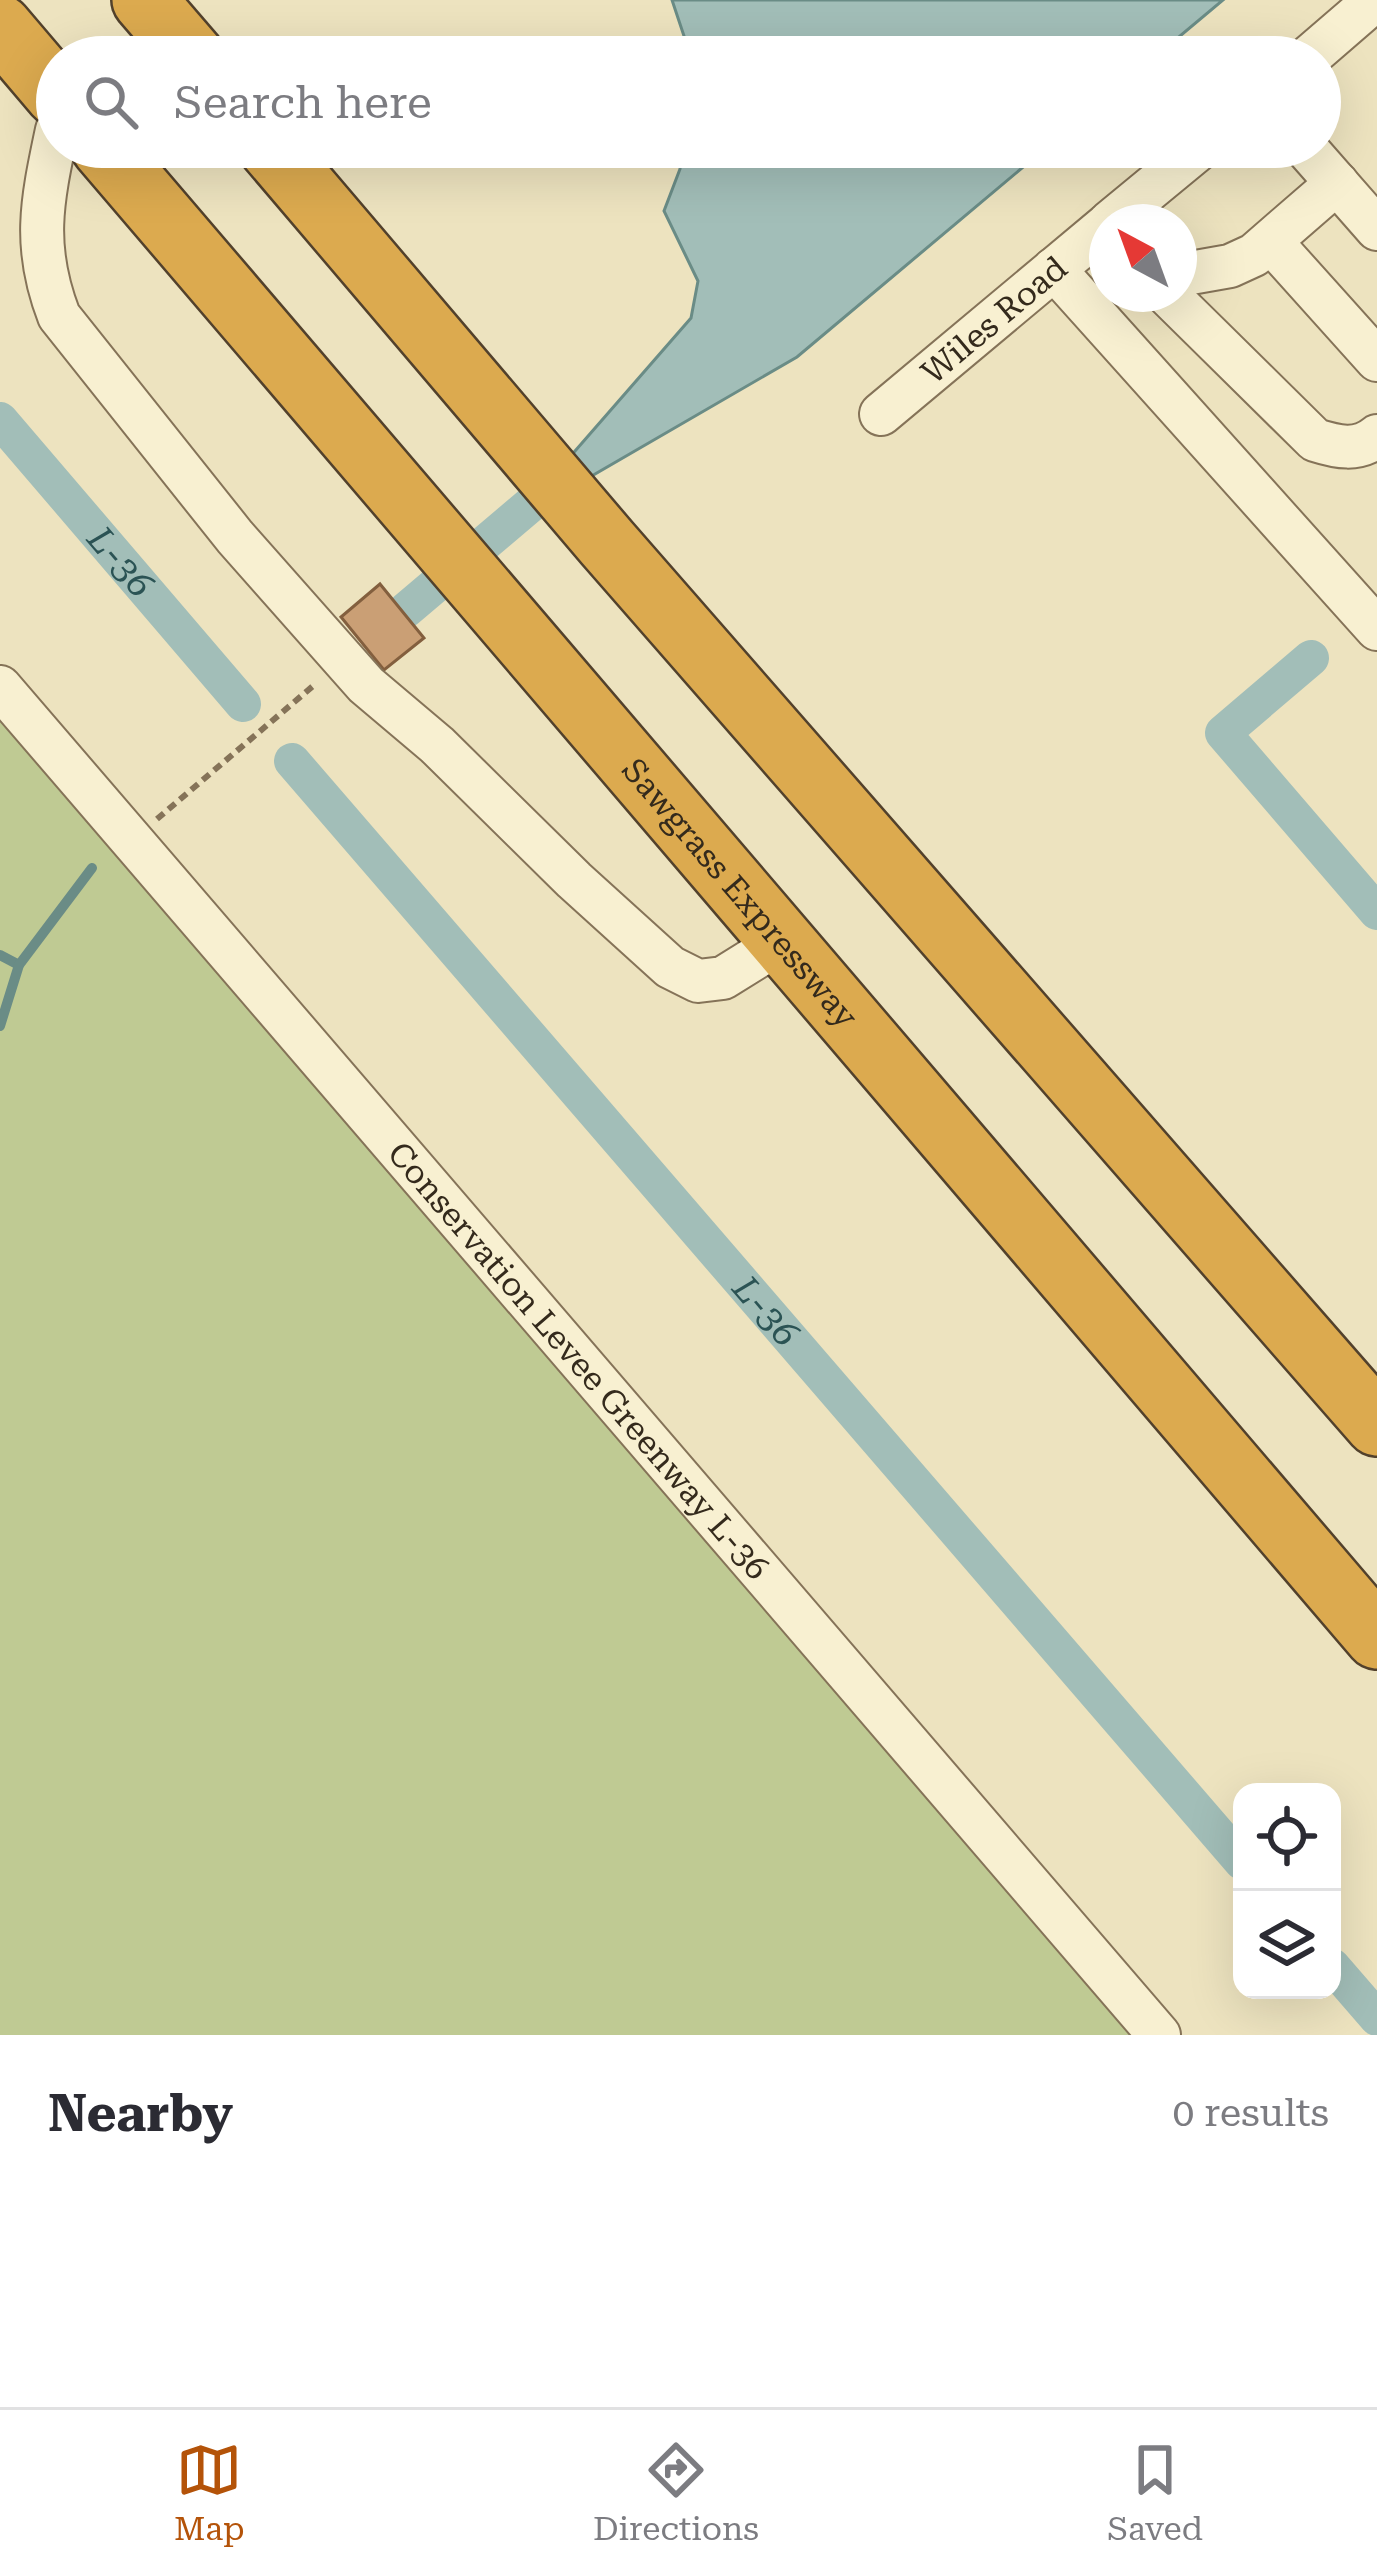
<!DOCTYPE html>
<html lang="en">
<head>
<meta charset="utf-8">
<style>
	body { margin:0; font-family:"Roboto Serif",serif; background:#f2f2f3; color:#2b2b33 }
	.controls { position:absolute; right:36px; bottom:36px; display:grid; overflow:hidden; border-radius:24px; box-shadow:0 12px 48px #0002 }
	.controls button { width:108px; height:108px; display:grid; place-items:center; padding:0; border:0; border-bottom:3px solid #e1e1e2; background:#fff; color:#2b2b33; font:60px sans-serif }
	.compass { position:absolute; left:1089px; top:204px; width:108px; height:108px; border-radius:50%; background:#fff; box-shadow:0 12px 48px #0002; rotate:319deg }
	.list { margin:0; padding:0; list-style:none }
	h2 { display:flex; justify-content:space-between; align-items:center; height:156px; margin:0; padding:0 48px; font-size:51px }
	h2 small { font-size:39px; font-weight:400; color:#7c7c81 }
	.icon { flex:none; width:66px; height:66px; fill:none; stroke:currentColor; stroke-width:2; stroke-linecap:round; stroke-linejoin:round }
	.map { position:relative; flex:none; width:1377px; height:2035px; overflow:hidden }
	.search { position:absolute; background:#fff; box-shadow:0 12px 48px #0002; left:36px; right:36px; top:36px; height:132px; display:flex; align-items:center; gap:30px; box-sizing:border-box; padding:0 42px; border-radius:66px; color:#7c7c81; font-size:45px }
	.sheet { height:372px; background:#fff }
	nav { display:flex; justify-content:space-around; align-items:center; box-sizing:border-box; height:168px; border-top:3px solid #e1e1e2; background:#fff; font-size:33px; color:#7c7c81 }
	nav a { display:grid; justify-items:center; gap:6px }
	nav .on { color:#b45309 }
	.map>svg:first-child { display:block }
</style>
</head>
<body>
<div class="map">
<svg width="1377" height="2035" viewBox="0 0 1377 2035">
	<rect width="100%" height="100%" fill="#ede3bf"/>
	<!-- green -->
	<path fill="#bfca93" d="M0,687L1159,2035H0Z"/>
	<!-- water -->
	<g fill="#a2beb8" stroke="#6a8c86" stroke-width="3">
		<path d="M672,0H1223L1155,57H691Z"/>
		<path d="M682,147H1047L797,357L514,521L691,318L698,281L664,211L680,169Z"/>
	</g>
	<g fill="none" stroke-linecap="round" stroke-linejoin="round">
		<!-- stream -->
		<g stroke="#6a8c86" stroke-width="10">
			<path d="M0,955L19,965"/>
			<path d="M0,1026L19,965L92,868"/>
		</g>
		<!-- canal -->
		<g stroke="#a2beb8" stroke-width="36">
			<path id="s1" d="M0,420L243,704"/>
			<path d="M406,610L550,488"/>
			<path d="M1311,658L1223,733L1377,912"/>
			<path id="s2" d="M292,761L1242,1862"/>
			<path d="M1332,1966L1377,2018"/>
		</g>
	</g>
	<!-- building -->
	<path fill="#ca9f75" stroke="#835f3e" stroke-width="3" d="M380,584L424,638L384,670L341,617Z"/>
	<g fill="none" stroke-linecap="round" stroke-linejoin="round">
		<defs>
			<g id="minor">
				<path d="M1309,57L1375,0"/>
				<path d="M57,130C42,201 32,246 59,316L235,537L366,685L437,745L574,880L670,967L698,981L723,978L781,942"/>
				<path d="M1305,147L1377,229"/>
				<path d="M1110,222L1201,147"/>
				<path d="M1272,243L1377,360"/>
				<path d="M1054,269L1377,629"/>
				<path d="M1179,275L1230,266L1254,255L1337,183"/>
				<path d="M1167,294L1315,440C1337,447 1358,452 1377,436"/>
				<path id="s3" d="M881,414L1107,225"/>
				<path id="s4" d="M0,687L1159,2035"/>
			</g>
			<g id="highway">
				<path d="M144,0L193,57"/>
				<path d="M0,27L57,94"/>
				<path id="s5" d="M103,147L1377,1637"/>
				<path d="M270,147L607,543L1377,1424"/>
			</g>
		</defs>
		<!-- minor casing -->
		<use href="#minor" stroke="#857358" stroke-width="46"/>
		<!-- highway casing -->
		<use href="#highway" stroke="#52412c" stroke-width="68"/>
		<!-- path -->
		<path stroke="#857358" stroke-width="6" stroke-dasharray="9 6" stroke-linecap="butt" d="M157,819L313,686"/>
		<!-- minor -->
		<use href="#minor" stroke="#f8f0d1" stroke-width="42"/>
		<!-- highway -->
		<use href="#highway" stroke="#dcaa4f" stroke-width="63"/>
	</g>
	<g text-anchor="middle" stroke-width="9" stroke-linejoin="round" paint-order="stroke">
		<!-- street labels -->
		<g font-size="33" fill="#342a1c" stroke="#f4ecce">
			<text dy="12" stroke="none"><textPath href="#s3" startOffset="147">Wiles Road</textPath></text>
			<text dy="12" stroke="none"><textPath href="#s5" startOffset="981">Sawgrass Expressway</textPath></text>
			<text dy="12" stroke="none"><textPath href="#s4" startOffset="888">Conservation Levee Greenway L-36</textPath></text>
		</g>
		<!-- water labels -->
		<g font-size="36" font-style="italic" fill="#2b5354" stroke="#f4ecce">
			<text dy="13" stroke="none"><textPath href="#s1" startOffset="186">L-36</textPath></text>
			<text dy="13" stroke="none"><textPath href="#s2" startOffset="726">L-36</textPath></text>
		</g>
	</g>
</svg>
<div class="controls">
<button><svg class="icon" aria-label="locate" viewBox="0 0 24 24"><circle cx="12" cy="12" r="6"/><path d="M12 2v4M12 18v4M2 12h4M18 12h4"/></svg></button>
<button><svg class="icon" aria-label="layers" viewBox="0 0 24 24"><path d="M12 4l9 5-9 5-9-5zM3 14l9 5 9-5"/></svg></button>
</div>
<svg class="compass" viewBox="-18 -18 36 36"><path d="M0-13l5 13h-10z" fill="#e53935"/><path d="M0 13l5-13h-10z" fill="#7c7c81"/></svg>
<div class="search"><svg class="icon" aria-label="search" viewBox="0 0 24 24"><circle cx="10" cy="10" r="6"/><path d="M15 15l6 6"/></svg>Search here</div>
</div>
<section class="sheet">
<h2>Nearby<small>0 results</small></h2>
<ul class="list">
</ul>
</section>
<nav>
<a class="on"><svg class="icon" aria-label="map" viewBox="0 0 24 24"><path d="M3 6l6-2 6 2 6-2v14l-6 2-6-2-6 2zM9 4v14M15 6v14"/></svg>Map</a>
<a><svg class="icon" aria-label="directions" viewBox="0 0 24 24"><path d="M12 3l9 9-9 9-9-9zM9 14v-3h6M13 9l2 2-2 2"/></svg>Directions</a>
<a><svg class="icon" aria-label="saved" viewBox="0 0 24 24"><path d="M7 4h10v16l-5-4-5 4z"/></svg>Saved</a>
</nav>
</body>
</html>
